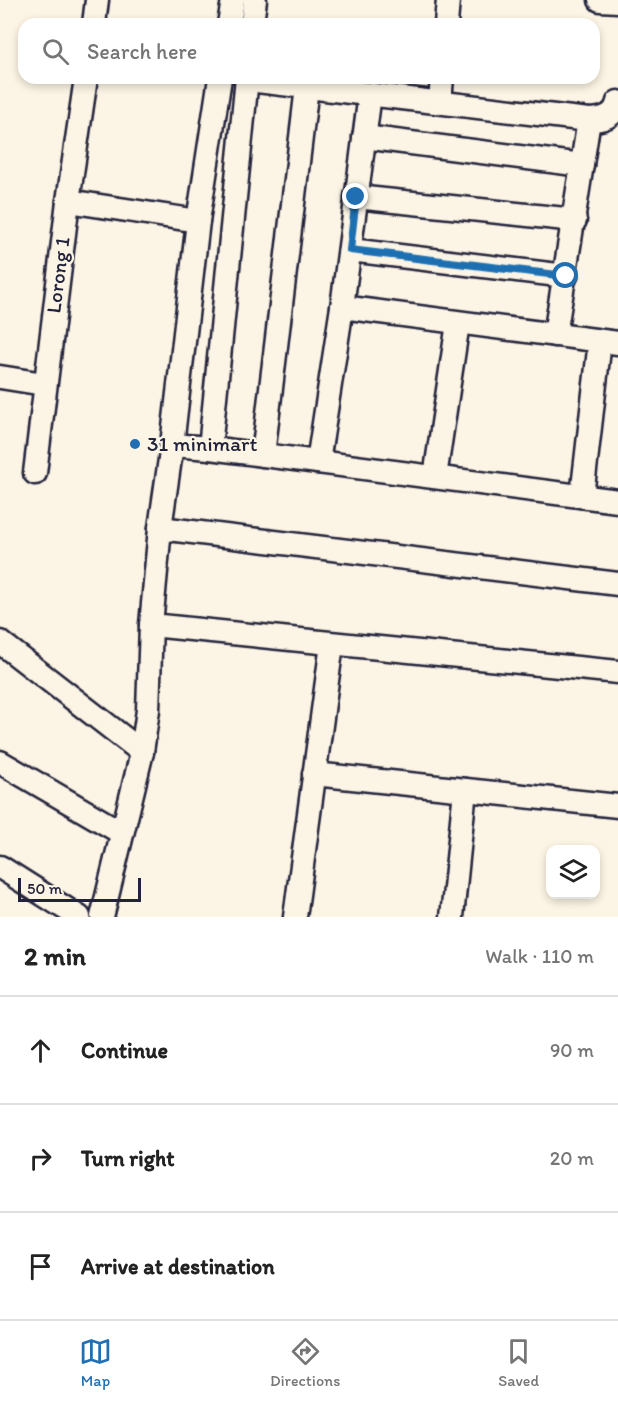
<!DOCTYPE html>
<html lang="en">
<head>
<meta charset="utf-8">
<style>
	body { margin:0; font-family:Itim,sans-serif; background:#f2f2f2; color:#222 }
	.controls { position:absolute; right:18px; bottom:18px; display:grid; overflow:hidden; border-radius:12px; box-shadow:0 3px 9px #0003 }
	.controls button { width:54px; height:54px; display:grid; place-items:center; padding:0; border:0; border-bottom:2px solid #e0e0e0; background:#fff; color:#222; font:30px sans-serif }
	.scale { position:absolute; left:18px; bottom:15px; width:123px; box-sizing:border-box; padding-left:6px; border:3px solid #22223b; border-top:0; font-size:16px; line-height:21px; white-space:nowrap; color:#22223b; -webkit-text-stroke:4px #fcf5e5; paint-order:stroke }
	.stop { position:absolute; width:18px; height:18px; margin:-14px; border:4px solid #1f6fb2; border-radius:50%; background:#fff }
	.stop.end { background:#1f6fb2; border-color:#fff; box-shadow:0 2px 6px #0008 }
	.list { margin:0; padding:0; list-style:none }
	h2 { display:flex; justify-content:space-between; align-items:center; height:78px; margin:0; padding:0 24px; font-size:26px }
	h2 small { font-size:20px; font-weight:400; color:#767676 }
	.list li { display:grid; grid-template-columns:39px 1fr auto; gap:18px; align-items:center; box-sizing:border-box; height:108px; padding:0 24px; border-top:2px solid #e0e0e0 }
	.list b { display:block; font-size:22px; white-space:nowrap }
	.list em { font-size:20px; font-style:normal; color:#767676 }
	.icon { flex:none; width:33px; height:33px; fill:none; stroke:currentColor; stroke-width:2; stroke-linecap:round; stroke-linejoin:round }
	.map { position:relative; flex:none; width:618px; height:917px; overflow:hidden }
	.search { position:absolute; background:#fff; box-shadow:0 3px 9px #0003; left:18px; right:18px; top:18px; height:66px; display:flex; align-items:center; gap:15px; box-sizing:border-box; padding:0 21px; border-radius:18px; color:#767676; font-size:22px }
	.sheet { height:402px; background:#fff }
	nav { display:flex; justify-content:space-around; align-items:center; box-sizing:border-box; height:84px; border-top:2px solid #e0e0e0; background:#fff; font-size:16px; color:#767676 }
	nav a { display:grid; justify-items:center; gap:3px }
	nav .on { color:#1f6fb2 }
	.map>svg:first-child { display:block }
</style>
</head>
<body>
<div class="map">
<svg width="618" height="917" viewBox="0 0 618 917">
	<rect width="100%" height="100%" fill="#fcf5e5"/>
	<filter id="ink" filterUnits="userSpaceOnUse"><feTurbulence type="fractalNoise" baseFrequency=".0167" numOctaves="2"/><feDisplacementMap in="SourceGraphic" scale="12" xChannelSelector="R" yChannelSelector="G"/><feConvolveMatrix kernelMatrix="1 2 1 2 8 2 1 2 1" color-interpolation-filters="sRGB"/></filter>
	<g filter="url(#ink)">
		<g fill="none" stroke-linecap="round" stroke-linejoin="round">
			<defs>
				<g id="minor">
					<path d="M600,0L618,1"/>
					<path d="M94,24L97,0"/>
					<path d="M229,24L233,0"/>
					<path d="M252,24L255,0"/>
					<path d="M446,24L448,0"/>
					<path d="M247,80L589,120C603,120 615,116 618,102"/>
					<path d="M440,102L442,78"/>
					<path d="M364,137L582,165"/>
					<path d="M356,197L575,220"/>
					<path d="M68,201L198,221"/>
					<path d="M350,250L566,276"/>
					<path d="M342,307L618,343"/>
					<path d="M555,335L589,120"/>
					<path d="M0,377L44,384"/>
					<path d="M172,445L210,448L618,501"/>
					<path d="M210,448L247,78"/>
					<path d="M263,455L307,87"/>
					<path d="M318,462L342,307L370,94"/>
					<path d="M35,473L68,201L86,78"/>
					<path d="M435,477L458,323"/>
					<path d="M582,496L600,341"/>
					<path d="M160,528L618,584"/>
					<path d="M151,625L618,672"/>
					<path d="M0,642L142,752"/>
					<path d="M0,762L122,833"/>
					<path d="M314,774L618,806"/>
					<path d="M0,867L79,917"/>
					<path d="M102,917L142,752L148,710L151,625L160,528L172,445L198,221L220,78"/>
					<path d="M295,917L332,644"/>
					<path d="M452,917L465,790"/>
				</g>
			</defs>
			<!-- minor casing -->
			<use href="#minor" stroke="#22223b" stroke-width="27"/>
			<!-- minor -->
			<use href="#minor" stroke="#fcf5e5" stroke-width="22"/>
		</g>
	</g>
	<g fill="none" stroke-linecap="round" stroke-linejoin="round" filter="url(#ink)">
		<!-- route -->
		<path stroke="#1f6fb2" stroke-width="8" d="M356,197L350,250L566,276"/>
	</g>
	<!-- markers -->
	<circle fill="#1f6fb2" stroke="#fcf5e5" stroke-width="2" cx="135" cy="444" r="6"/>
	<g text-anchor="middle" stroke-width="4.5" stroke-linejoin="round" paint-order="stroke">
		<!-- street labels -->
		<g font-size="21" fill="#22223b" stroke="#fcf5e5">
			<text transform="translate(58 275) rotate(-83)" y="7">Lorong 1</text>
		</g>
		<!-- poi labels -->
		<g font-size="21" fill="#22223b" stroke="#fcf5e5" text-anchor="start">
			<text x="147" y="451">31 minimart</text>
		</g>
	</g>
</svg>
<div class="controls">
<button><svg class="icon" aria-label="layers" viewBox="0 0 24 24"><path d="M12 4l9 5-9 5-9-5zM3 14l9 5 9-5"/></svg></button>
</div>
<div class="scale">50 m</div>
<div class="stop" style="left:566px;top:276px"></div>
<div class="stop end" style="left:356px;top:197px"></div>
<div class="search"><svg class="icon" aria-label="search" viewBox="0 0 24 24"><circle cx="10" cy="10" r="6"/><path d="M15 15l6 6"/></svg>Search here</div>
</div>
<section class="sheet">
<h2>2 min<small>Walk · 110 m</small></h2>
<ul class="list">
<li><svg class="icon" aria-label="ahead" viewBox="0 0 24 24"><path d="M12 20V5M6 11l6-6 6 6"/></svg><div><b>Continue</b></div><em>90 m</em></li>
<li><svg class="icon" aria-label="right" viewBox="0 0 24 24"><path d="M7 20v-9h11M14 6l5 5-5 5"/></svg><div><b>Turn right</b></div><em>20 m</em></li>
<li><svg class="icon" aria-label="arrive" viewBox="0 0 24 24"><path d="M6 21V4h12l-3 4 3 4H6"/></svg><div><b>Arrive at destination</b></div></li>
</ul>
</section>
<nav>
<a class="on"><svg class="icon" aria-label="map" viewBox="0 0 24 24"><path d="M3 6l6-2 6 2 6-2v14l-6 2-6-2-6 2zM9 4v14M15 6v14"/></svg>Map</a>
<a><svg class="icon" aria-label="directions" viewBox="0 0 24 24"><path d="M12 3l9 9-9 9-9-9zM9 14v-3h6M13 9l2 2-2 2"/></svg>Directions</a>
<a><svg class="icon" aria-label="saved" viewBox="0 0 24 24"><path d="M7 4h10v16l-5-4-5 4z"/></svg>Saved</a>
</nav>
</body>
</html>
